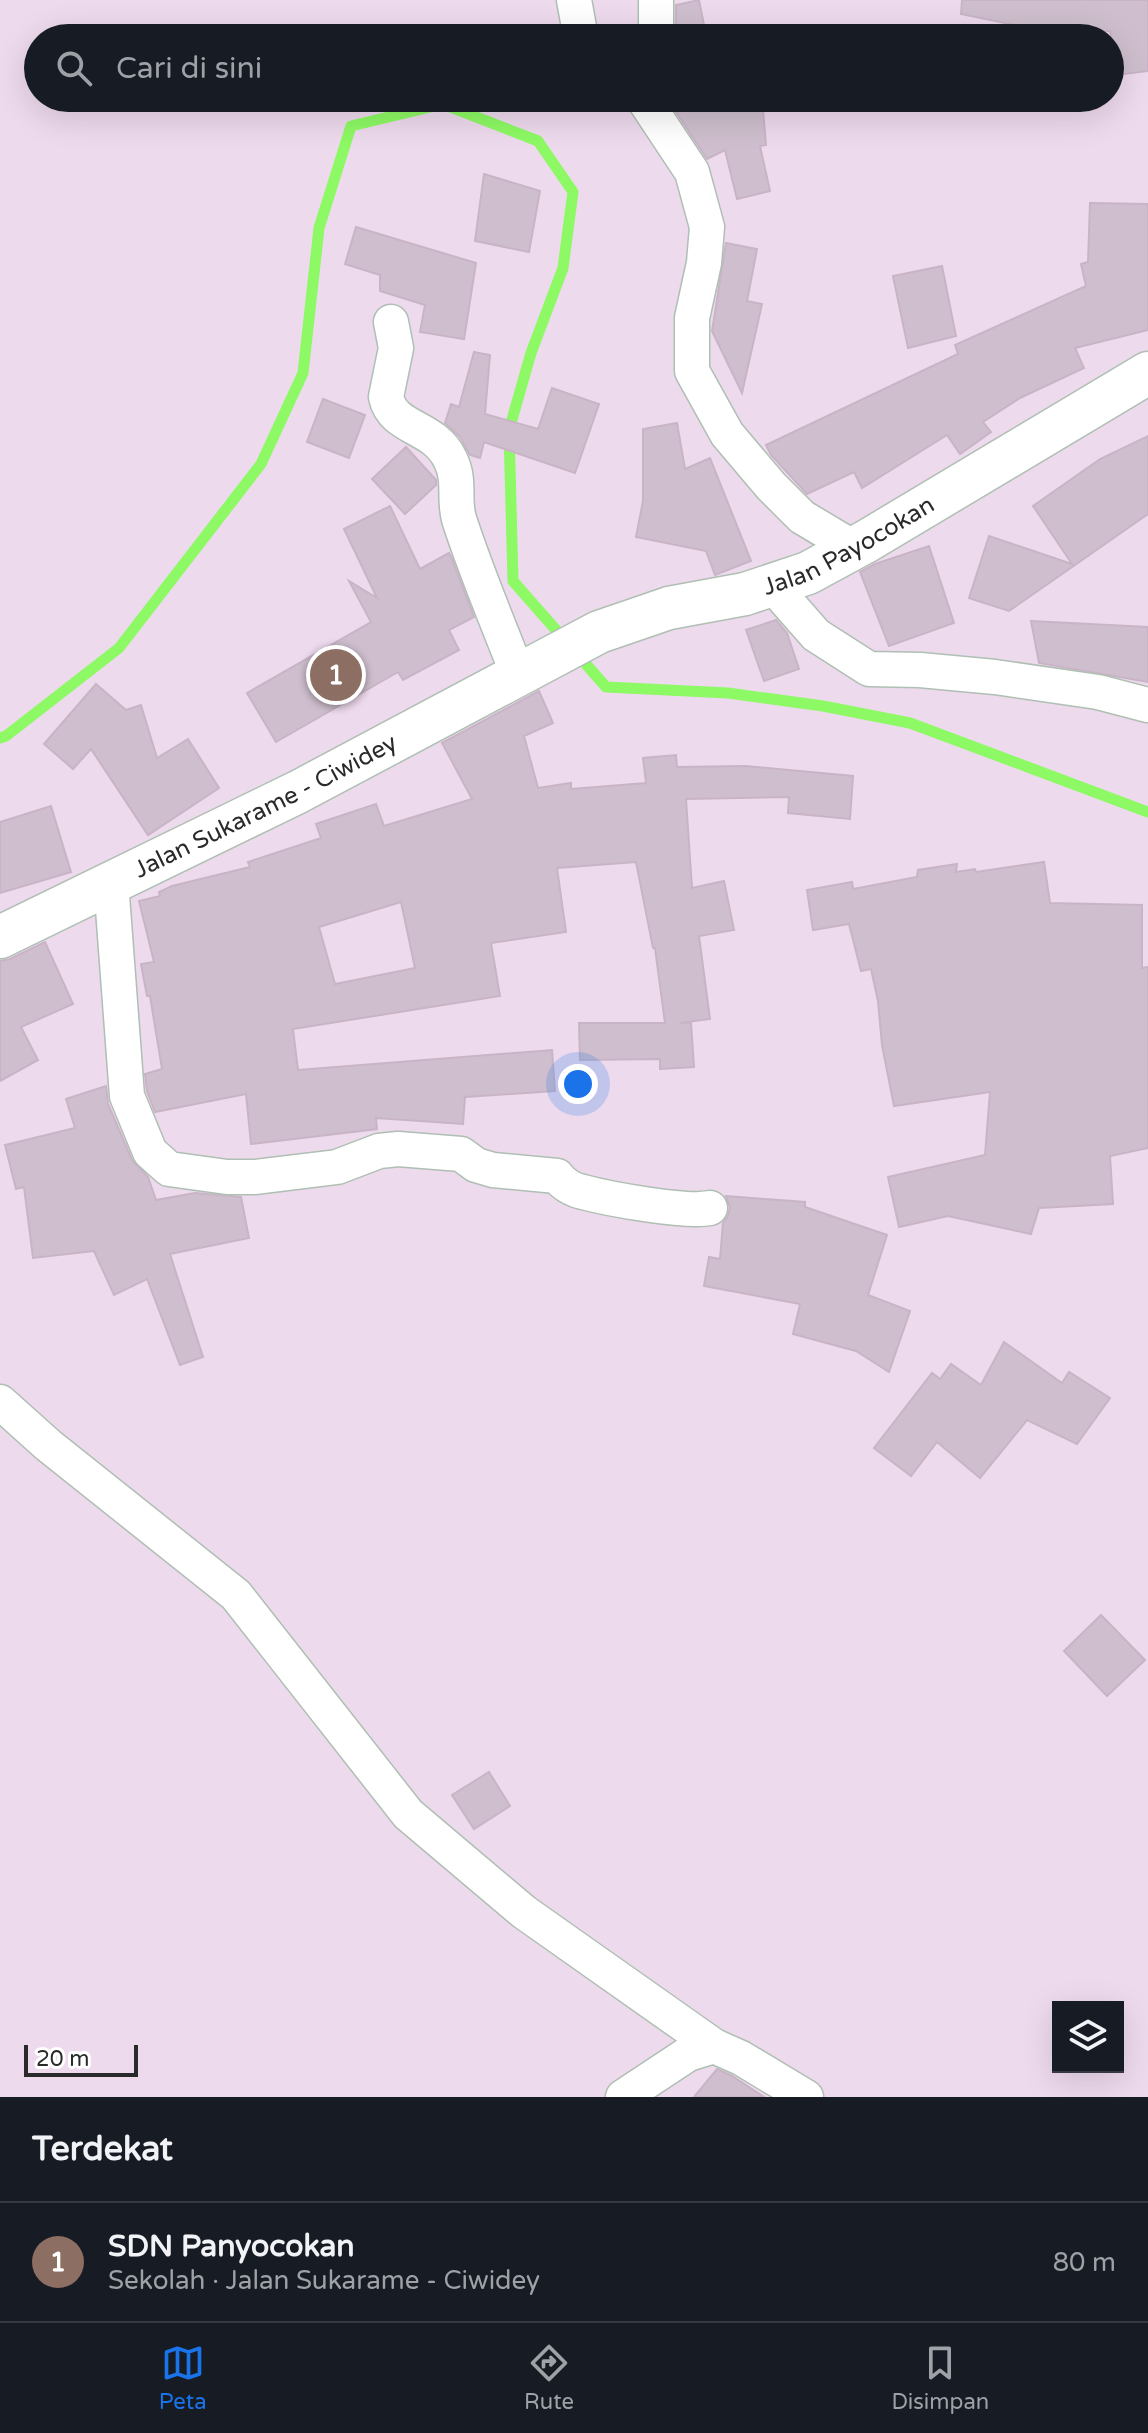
<!DOCTYPE html>
<html lang="id">
<head>
<meta charset="utf-8">
<style>
	body { margin:0; font-family:"Varela Round",sans-serif; background:#20242c; color:#f1f3f6 }
	.controls { position:absolute; right:24px; bottom:24px; display:grid; overflow:hidden; border-radius:0px; box-shadow:0 8px 32px #0002 }
	.controls button { width:72px; height:72px; display:grid; place-items:center; padding:0; border:0; border-bottom:2px solid #363941; background:#171b24; color:#f1f3f6; font:40px sans-serif }
	.scale { position:absolute; left:24px; bottom:20px; width:114px; box-sizing:border-box; padding-left:8px; border:4px solid #2a2a2a; border-top:0; font-size:22px; line-height:28px; white-space:nowrap; color:#2a2a2a; -webkit-text-stroke:6px #fff; paint-order:stroke }
	.you { position:absolute; left:578px; top:1084px; width:28px; height:28px; margin:-20px; border:6px solid #fff; border-radius:50%; background:#1a73e8; box-shadow:0 0 0 12px #1a73e833 }
	.badge { display:grid; place-items:center; width:52px; height:52px; border-radius:50%; background:#1a73e8; color:#fff; font-size:26px; font-weight:700 }
	.pin { position:absolute; translate:-50% -50%; border:4px solid #fff; box-shadow:0 2px 8px #0006 }
	.list { margin:0; padding:0; list-style:none }
	h2 { display:flex; justify-content:space-between; align-items:center; height:104px; margin:0; padding:0 32px; font-size:34px }
	h2 small { font-size:26px; font-weight:400; color:#9ea1a6 }
	.list li { display:grid; grid-template-columns:52px 1fr auto; gap:24px; align-items:center; box-sizing:border-box; height:120px; padding:0 32px; border-top:2px solid #363941 }
	.list b { display:block; font-size:30px; white-space:nowrap }
	.list p { margin:0; font-size:26px; white-space:nowrap; color:#9ea1a6 }
	.list em { font-size:26px; font-style:normal; color:#9ea1a6 }
	.icon { flex:none; width:44px; height:44px; fill:none; stroke:currentColor; stroke-width:2; stroke-linecap:round; stroke-linejoin:round }
	.map { position:relative; flex:none; width:1148px; height:2097px; overflow:hidden }
	.search { position:absolute; background:#171b24; box-shadow:0 8px 32px #0002; left:24px; right:24px; top:24px; height:88px; display:flex; align-items:center; gap:20px; box-sizing:border-box; padding:0 28px; border-radius:44px; color:#9ea1a6; font-size:30px }
	.sheet { height:224px; background:#171b24 }
	nav { display:flex; justify-content:space-around; align-items:center; box-sizing:border-box; height:112px; border-top:2px solid #363941; background:#171b24; font-size:22px; color:#9ea1a6 }
	nav a { display:grid; justify-items:center; gap:4px }
	nav .on { color:#1a73e8 }
	.map>svg:first-child { display:block }
</style>
</head>
<body>
<div class="map">
<svg width="1148" height="2097" viewBox="0 0 1148 2097">
	<rect width="100%" height="100%" fill="#eddaed"/>
	<g fill="none" stroke-linecap="round" stroke-linejoin="round">
		<!-- stream -->
		<path stroke="#8df964" stroke-width="11" d="M0,738L6,736L119,648L261,464L303,373L319,228L351,126L443,104L538,141L573,192L563,268L531,353L509,430L513,581L606,687L728,693L823,706L910,723L1148,812"/>
	</g>
	<!-- building -->
	<g fill="#cfbfce" stroke="#c9b4c7" stroke-width="2" fill-rule="evenodd">
		<path d="M699,0L706,35L676,38V5Z"/>
		<path d="M962,0H1148V71L1116,75L1110,31L1029,33V28L961,14Z"/>
		<path d="M667,98H762L766,145L760,146L770,191L737,199L725,150L707,159Z"/>
		<path d="M484,174L540,191L529,252L475,241Z"/>
		<path d="M1090,203L1148,204V330L1075,348L1084,368L1020,398L983,422L991,432L960,454L947,435L862,488L854,472L807,494L771,455L766,445L958,354L955,345L1086,286L1081,264L1088,262Z"/>
		<path d="M356,227L476,263L464,339L420,332L425,305L380,291V275L345,264Z"/>
		<path d="M726,243L757,249L747,301L762,304L742,393L712,331Z"/>
		<path d="M942,266L956,336L908,348L893,276Z"/>
		<path d="M474,352L490,355L485,414L538,429L552,388L599,404L575,473L484,442L480,458L470,455L460,437L445,423L451,404L459,407Z"/>
		<path d="M323,399L365,415L349,458L307,442Z"/>
		<path d="M677,423L685,469L710,458L751,561L715,575L706,551L636,537L643,501V429Z"/>
		<path d="M1148,436V514L1009,611L969,598L989,536L1072,564L1033,506L1100,459Z"/>
		<path d="M406,447L436,480V485L405,514L372,479Z"/>
		<path d="M390,506L420,569L449,553L452,559L474,617L449,630L459,650L403,680L398,672L276,742L247,693L371,622L349,581L377,598L344,529Z"/>
		<path d="M929,546L954,623L889,646L860,572L875,564Z"/>
		<path d="M776,620L787,633L799,669L764,681L746,630Z"/>
		<path d="M1031,621L1148,627V682L1039,663Z"/>
		<path d="M96,684L126,710L141,705L157,758L188,739L219,788L148,835L91,749L73,769L44,744Z"/>
		<path d="M539,691L553,723L524,736L538,788L571,783V789L646,783L643,758L676,755L677,767L746,766L853,776L850,819L788,813L789,797L686,799L692,888L724,881L734,930L699,936L710,1019L680,1023H691L694,1067L660,1069V1059L580,1060L579,1023H665L655,948H653L636,862L557,868L566,932L491,943L500,996L293,1029L298,1070L552,1050L555,1091L465,1097L463,1124L376,1118L377,1129L251,1144L246,1094L155,1112L147,1091L145,1074L162,1069L150,996H147L141,964L154,962L139,901L160,896L159,892L172,886L250,867L248,862L321,838L316,824L376,804L384,826L472,799L442,743ZM401,902L415,968L335,984L319,927Z"/>
		<path d="M51,806L71,872L0,893V822Z"/>
		<path d="M1044,862L1050,903L1142,905V968L1148,967V1148L1110,1156L1113,1204L1039,1208L1031,1234L948,1216L899,1227L888,1177L985,1155L990,1092L894,1106L882,1045L878,1001L871,969L861,971L849,924L813,930L807,890L852,882L853,889L917,877L918,870L957,864L956,872L975,869L976,872Z"/>
		<path d="M45,942L73,1004L21,1027L38,1060L0,1081V961L10,959Z"/>
		<path d="M106,1086L108,1104L132,1160L148,1177L156,1200L195,1193L241,1197L249,1238L170,1254L203,1357L180,1365L147,1279L114,1295L94,1251L33,1258L24,1187L16,1189L5,1145L75,1128L66,1099Z"/>
		<path d="M726,1196L805,1202V1207L887,1235L868,1295L910,1311L889,1372L856,1351L793,1334L800,1304L704,1286L709,1257L720,1259L723,1223L728,1216L730,1207Z"/>
		<path d="M1004,1342L1062,1383L1069,1372L1110,1398L1077,1444L1027,1420L980,1478L937,1442L911,1476L874,1448L932,1373L940,1379L951,1364L981,1385Z"/>
		<path d="M1101,1615L1145,1660L1107,1696L1064,1651Z"/>
		<path d="M489,1772L510,1806L474,1829L452,1795Z"/>
		<path d="M717,2069L732,2076L764,2097H694Z"/>
	</g>
	<g fill="none" stroke-linecap="round" stroke-linejoin="round">
		<defs>
			<g id="minor">
				<path d="M574,0L581,38"/>
				<path d="M656,38V0"/>
				<path d="M643,98L692,172L707,227L704,263L692,318V371L727,434L771,486L802,517L854,548"/>
				<path d="M391,322L396,348L386,397C393,430 434,425 450,459C461,480 453,498 459,519C476,572 498,623 518,675"/>
				<path d="M772,585L816,635L869,669L920,670L995,677L1098,692L1148,705"/>
				<path d="M111,882L127,1096L150,1152L169,1169L227,1177H256L337,1167L379,1151L398,1149L461,1154L476,1165L493,1170L557,1176C563,1184 573,1190 583,1192C609,1199 686,1213 710,1208"/>
				<path d="M0,1402L48,1445L236,1595L408,1814L524,1912L714,2046"/>
				<path d="M623,2097L688,2054L714,2046L741,2058L806,2097"/>
			</g>
			<g id="tertiary">
				<path id="s1" d="M0,937L298,792L599,632L669,608L745,594L808,573L867,541L1148,373"/>
			</g>
		</defs>
		<!-- minor casing -->
		<use href="#minor" stroke="#afbfb3" stroke-width="37"/>
		<!-- tertiary casing -->
		<use href="#tertiary" stroke="#afbfb3" stroke-width="45"/>
		<!-- minor -->
		<use href="#minor" stroke="#fff" stroke-width="34"/>
		<!-- tertiary -->
		<use href="#tertiary" stroke="#fff" stroke-width="42"/>
	</g>
	<g text-anchor="middle" stroke-width="6" stroke-linejoin="round" paint-order="stroke">
		<!-- street labels -->
		<g font-size="24" fill="#2a2a2a" stroke="#fff">
			<text dy="8" stroke="none"><textPath href="#s1" startOffset="938">Jalan Payocokan</textPath></text>
			<text dy="8" stroke="none"><textPath href="#s1" startOffset="296">Jalan Sukarame - Ciwidey</textPath></text>
		</g>
	</g>
</svg>
<div class="controls">
<button><svg class="icon" aria-label="layers" viewBox="0 0 24 24"><path d="M12 4l9 5-9 5-9-5zM3 14l9 5 9-5"/></svg></button>
</div>
<div class="scale">20 m</div>
<div class="you"></div>
<div class="pin badge" style="left:336px;top:675px;background:#8d6e63">1</div>
<div class="search"><svg class="icon" aria-label="search" viewBox="0 0 24 24"><circle cx="10" cy="10" r="6"/><path d="M15 15l6 6"/></svg>Cari di sini</div>
</div>
<section class="sheet">
<h2>Terdekat<small></small></h2>
<ul class="list">
<li><span class="badge" style="background:#8d6e63">1</span><div><b>SDN Panyocokan</b><p>Sekolah · Jalan Sukarame - Ciwidey</p></div><em>80 m</em></li>
</ul>
</section>
<nav>
<a class="on"><svg class="icon" aria-label="map" viewBox="0 0 24 24"><path d="M3 6l6-2 6 2 6-2v14l-6 2-6-2-6 2zM9 4v14M15 6v14"/></svg>Peta</a>
<a><svg class="icon" aria-label="directions" viewBox="0 0 24 24"><path d="M12 3l9 9-9 9-9-9zM9 14v-3h6M13 9l2 2-2 2"/></svg>Rute</a>
<a><svg class="icon" aria-label="saved" viewBox="0 0 24 24"><path d="M7 4h10v16l-5-4-5 4z"/></svg>Disimpan</a>
</nav>
</body>
</html>
